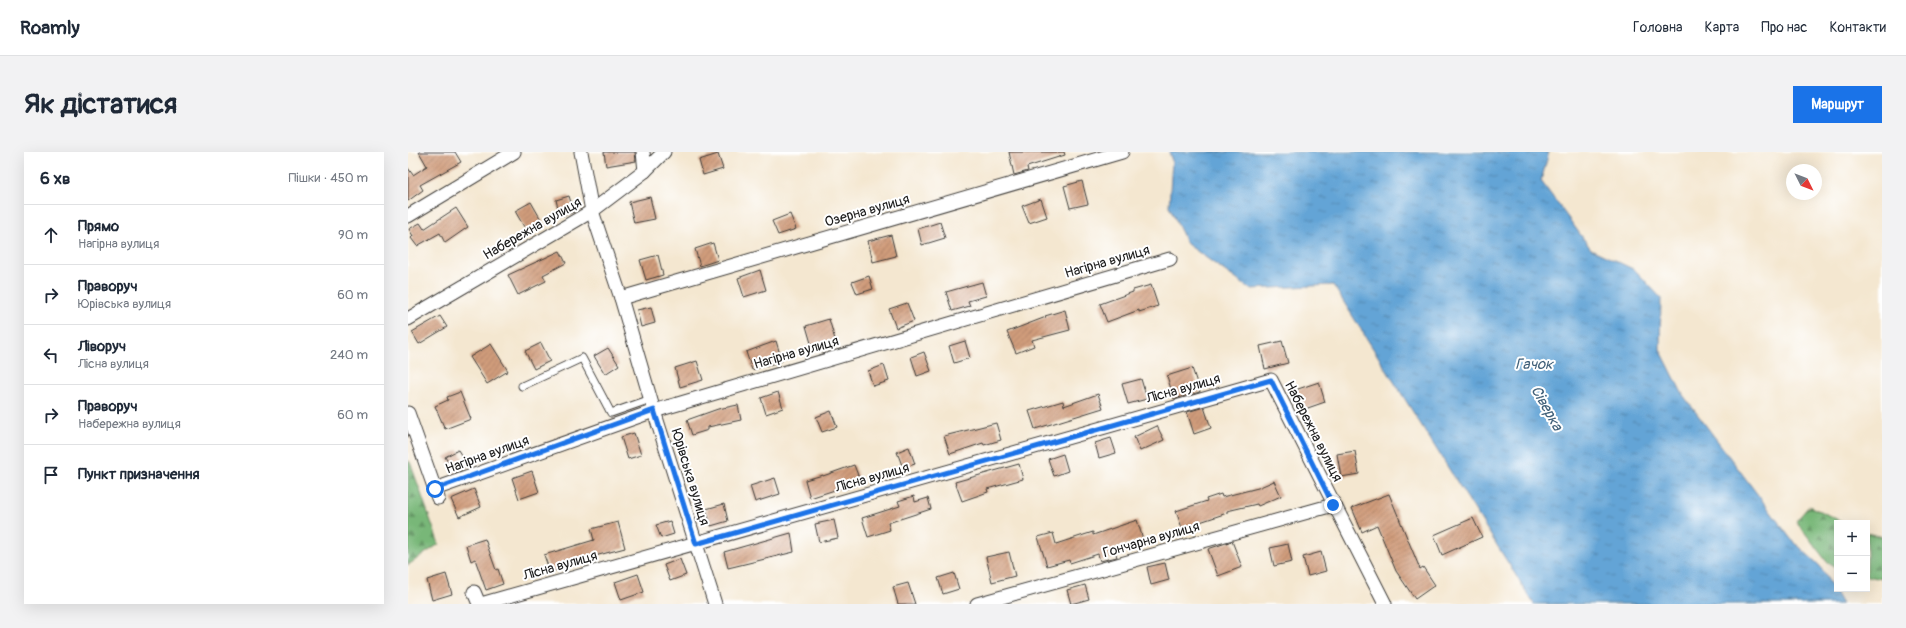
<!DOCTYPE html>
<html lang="uk">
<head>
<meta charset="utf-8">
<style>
	body { margin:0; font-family:Pangolin,sans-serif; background:#f2f2f3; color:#1f2937 }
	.controls { position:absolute; right:12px; bottom:12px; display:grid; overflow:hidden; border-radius:0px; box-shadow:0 4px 16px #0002 }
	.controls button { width:36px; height:36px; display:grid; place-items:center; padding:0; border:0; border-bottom:1px solid #e0e1e3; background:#fff; color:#1f2937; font:20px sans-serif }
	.compass { position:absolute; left:1378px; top:12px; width:36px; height:36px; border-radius:50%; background:#fff; box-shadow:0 4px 16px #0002; rotate:132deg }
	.stop { position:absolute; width:12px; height:12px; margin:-9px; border:3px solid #1a73e8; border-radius:50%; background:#fff }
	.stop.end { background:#1a73e8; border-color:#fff; box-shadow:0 1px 4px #0008 }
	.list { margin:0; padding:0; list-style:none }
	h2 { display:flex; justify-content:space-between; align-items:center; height:52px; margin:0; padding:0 16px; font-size:17px }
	h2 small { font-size:13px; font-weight:400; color:#747a83 }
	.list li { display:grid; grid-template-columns:26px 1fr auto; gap:12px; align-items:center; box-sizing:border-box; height:60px; padding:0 16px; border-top:1px solid #e0e1e3 }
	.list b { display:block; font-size:15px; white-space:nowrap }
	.list p { margin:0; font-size:13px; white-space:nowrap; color:#747a83 }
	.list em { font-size:13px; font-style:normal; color:#747a83 }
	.icon { flex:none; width:22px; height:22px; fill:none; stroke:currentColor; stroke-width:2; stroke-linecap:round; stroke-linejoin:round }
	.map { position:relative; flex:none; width:1474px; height:452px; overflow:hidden; border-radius:0px }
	header { display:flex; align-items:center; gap:24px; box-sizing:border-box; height:56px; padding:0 20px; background:#fff; border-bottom:1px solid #e0e1e3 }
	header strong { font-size:19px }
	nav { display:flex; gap:22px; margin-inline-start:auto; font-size:14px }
	.intro { display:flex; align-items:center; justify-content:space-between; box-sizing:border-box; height:96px; padding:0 24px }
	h1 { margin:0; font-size:28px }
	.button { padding:10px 18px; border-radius:0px; background:#1a73e8; color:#fff; font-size:14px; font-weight:700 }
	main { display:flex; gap:24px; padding:0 24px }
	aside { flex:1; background:#fff; border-radius:0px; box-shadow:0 4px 16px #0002 }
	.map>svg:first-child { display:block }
</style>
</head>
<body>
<header>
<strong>Roamly</strong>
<nav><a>Головна</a><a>Карта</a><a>Про нас</a><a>Контакти</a></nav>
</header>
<div class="intro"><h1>Як дістатися</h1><a class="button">Маршрут</a></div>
<main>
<aside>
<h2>6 хв<small>Пішки · 450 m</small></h2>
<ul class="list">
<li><svg class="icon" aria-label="ahead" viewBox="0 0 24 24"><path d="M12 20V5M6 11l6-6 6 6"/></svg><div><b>Прямо</b><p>Нагірна вулиця</p></div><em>90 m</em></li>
<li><svg class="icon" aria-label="right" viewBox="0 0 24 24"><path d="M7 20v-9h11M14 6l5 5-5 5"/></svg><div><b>Праворуч</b><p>Юрівська вулиця</p></div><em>60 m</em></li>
<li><svg class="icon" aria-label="left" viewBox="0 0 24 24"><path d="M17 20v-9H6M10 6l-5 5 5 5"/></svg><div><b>Ліворуч</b><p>Лісна вулиця</p></div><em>240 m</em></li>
<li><svg class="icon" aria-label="right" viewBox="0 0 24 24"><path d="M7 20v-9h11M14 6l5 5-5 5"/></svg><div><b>Праворуч</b><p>Набережна вулиця</p></div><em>60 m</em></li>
<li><svg class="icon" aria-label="arrive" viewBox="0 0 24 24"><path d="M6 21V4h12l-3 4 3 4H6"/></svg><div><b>Пункт призначення</b></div></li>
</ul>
</aside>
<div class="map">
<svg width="1474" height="452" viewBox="0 0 1474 452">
	<defs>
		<pattern id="forest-firs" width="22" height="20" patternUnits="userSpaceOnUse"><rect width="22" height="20" fill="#78b778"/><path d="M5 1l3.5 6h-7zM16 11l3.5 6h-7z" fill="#629462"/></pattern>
		<pattern id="water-ripples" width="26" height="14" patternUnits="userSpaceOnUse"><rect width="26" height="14" fill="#63a4d6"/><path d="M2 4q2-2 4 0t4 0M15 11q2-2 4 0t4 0" fill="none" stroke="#5185ad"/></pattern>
		<pattern id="building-hatch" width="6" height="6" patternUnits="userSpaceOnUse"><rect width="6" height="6" fill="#d09c7b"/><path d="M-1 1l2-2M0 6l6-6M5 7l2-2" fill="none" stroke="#a87e64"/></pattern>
	</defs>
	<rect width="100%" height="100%" fill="#fff"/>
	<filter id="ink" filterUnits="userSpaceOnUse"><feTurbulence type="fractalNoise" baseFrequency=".025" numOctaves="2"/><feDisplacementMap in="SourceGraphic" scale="8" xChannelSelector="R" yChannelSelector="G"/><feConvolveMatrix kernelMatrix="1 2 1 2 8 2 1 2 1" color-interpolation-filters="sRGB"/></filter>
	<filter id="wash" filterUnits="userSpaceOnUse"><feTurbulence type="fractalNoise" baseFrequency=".012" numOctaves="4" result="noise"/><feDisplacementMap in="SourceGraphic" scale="16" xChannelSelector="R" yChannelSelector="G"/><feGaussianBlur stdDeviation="0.9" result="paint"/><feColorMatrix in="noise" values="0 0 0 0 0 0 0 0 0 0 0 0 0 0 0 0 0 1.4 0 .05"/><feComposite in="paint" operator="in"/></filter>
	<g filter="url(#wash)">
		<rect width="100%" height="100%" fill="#f4e7d0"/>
		<!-- forest -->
		<g fill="url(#forest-firs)" stroke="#4a6a4a">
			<path d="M0,309L2,310L31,392L0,413Z"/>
			<path d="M1401,354L1437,371H1429V417L1419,410L1388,369Z"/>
			<path d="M1459,381L1474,385V427L1459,424Z"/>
		</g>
		<!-- water -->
		<path fill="url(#water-ripples)" stroke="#406079" d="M761,0H1141L1133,29L1183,97L1227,118L1253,146L1252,197L1275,243L1383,387L1412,414L1434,452H1126L925,133L842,137L779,92L761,54L764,9Z"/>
		<g id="blocks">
			<!-- building -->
			<g fill="url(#building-hatch)">
				<path d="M11,0H47L53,10L12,33L15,38L0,49V16L5,23L19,14Z"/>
				<path d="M196,0H227L228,9L198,14Z"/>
				<path d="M601,0H656L657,3L619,15L620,19L606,23Z"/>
				<path d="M310,2L315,17L295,23L291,8Z"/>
				<path d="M674,29L680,52L662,56L656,34Z"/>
				<path d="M161,44L166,60L152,64L148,48Z"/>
				<path d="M242,45L247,67L226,71L221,50Z"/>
				<path d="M633,47L639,65L621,71L614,54Z"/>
				<path d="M123,50L135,71L119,80L107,59Z"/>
				<path d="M48,56L60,75L37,91L32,81L9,94L3,86L5,84L1,77L12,71L16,77Z"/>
				<path d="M382,62L388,77L370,83L364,69Z"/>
				<path d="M532,70L537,86L514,93L510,77Z"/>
				<path d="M483,83L488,104L465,110L460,89Z"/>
				<path d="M305,91L310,108L292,114L287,97Z"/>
				<path d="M152,99L158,111L135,123L138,129L110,143L100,123Z"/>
				<path d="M250,103L255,123L238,128L232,108Z"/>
				<path d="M352,118L358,138L336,145L330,126Z"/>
				<path d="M461,124L465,137L449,142L444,130Z"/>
				<path d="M574,130L578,144L560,149L562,154L544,159L538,140Z"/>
				<path d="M743,133L750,154L731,160V158L699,170L692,152L725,140V138Z"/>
				<path d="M499,151L506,169L488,176L481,157Z"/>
				<path d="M243,155L247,171L233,175L229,158Z"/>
				<path d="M657,158L662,178L624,188L626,194L608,201L599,180L638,165L637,164Z"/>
				<path d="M32,164L39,175L11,192L4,180Z"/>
				<path d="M421,167L428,191L405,198L398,174Z"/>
				<path d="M368,189L374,209L344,218L338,200Z"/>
				<path d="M557,189L562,206L546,211L541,194Z"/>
				<path d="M874,189L880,211L857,217L852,194Z"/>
				<path d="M133,191L142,209L126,217L117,199Z"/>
				<path d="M83,192L100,219L79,232L62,205Z"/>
				<path d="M200,196L211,213L197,222L186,204Z"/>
				<path d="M516,200L523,219L509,224L503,205Z"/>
				<path d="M289,209L295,228L272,235L267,216Z"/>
				<path d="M476,213L481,229L465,234L460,219Z"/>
				<path d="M784,216L792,240L766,247L759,224Z"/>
				<path d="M733,227L739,247L720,252L714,232Z"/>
				<path d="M911,230L917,250L894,258L887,238Z"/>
				<path d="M52,240L63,267L37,277L27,254L40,248L39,245Z"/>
				<path d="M370,240L375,256L358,262L353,246Z"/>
				<path d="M690,242L695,256L627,277L621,259L655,249L656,254Z"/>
				<path d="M330,253L333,268L300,275V278L284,283L279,268L310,257Z"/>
				<path d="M796,255L803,276L786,282L779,260Z"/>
				<path d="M423,259L429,275L414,280L408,265Z"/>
				<path d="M588,271L593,288L576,293L575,291L542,302L536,284Z"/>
				<path d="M749,274L756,288L732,299L726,285Z"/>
				<path d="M226,281L233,303L220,307L213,285Z"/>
				<path d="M703,286L708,301L691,306L687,291Z"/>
				<path d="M501,295L507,312L495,316L489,300Z"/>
				<path d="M50,298L60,314L47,321L37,305Z"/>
				<path d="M947,299L951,322L933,325L929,302Z"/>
				<path d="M655,302L660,319L646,324L640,307Z"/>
				<path d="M611,312L615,327L579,337L580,340L554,349L547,330Z"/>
				<path d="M446,313L453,331L437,337L436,335L402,346L397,328L415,323V324Z"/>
				<path d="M124,319L131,340L111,347L104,326Z"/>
				<path d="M367,326L372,342L347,350L342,334Z"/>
				<path d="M866,329L873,344L850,354L849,352L819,359V361L774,376L768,359L799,349L798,347L813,342L814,345L850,336Z"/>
				<path d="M66,337L73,355L51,365L43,347Z"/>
				<path d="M981,342L1012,417L1015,415L1027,433L1007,447L988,419L969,373L954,380L944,356Z"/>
				<path d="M506,344L507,350L520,346L523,357L480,371L482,378L460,385L454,366L492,354L490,349Z"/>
				<path d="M316,352L320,369L303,374L298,357Z"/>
				<path d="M1065,366L1074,385L1034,403L1026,383Z"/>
				<path d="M426,368L430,386L411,390L407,372Z"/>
				<path d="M729,368L735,387L706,396L709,405L692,409L690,402L662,411L661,408L639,414L630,385L645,381L648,392L685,380V383Z"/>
				<path d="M262,369L266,382L253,386L248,373Z"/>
				<path d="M210,370L217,396L168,409L169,412L142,420L136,403L186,388L183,377Z"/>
				<path d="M383,381L386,400L320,416L316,400Z"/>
				<path d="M77,387L88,418L90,417L95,432L78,438L67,407L63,409L58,393Z"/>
				<path d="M824,389L834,415L810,424L800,397Z"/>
				<path d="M880,392L884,410L866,414L862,396Z"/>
				<path d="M601,400L607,424L584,430L578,405Z"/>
				<path d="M913,400L918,419L900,424L895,405Z"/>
				<path d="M272,407L278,423L262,429L256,413Z"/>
				<path d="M757,411L761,428L743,433L739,415Z"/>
				<path d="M546,421L551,437L535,442L530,426Z"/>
				<path d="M38,422L44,442L24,448L19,428Z"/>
				<path d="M230,422L236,440L213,448L207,430Z"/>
				<path d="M500,431L507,452H490L485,435Z"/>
				<path d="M677,433L681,447L663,452L659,438Z"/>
			</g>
		</g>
	</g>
	<g filter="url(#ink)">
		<use href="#blocks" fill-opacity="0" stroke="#3c3a37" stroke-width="1"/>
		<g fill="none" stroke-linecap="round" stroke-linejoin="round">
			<defs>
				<path id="lane" d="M114,234L174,206L203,261L243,247"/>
				<g id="street">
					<path d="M173,0L184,59L213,146L246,259L307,452"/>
					<path d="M235,0L237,19"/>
					<path d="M0,64L106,0"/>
					<path d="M213,146L714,0"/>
					<path d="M0,167L184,59L237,19L256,0"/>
					<path d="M0,261L30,346"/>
					<path d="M27,337L246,259L762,107"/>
					<path d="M66,440L71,452"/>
					<path d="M73,452L863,228L977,452"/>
					<path d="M569,452L925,353"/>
				</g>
			</defs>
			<!-- lane casing -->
			<use href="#lane" stroke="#3c3a37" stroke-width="9"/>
			<!-- street casing -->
			<use href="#street" stroke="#3c3a37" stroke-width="15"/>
			<!-- lane -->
			<use href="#lane" stroke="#fff" stroke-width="7"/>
			<!-- street -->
			<use href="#street" stroke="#fff" stroke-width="13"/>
		</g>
	</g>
	<g fill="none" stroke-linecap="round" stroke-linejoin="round" filter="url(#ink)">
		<!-- route -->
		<path stroke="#1a73e8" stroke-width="5" d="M27,337L246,258L288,392L863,228L925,353"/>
	</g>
	<g text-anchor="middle" stroke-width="4" stroke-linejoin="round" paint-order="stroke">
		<!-- street labels -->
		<g font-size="14" fill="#1c1c1c" stroke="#fff">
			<text transform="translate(459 58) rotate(-16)" y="5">Озерна вулиця</text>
			<text transform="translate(124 76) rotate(-30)" y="5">Набережна вулиця</text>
			<text transform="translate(699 109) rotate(-16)" y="5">Нагірна вулиця</text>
			<text transform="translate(388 200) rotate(-16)" y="5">Нагірна вулиця</text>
			<text transform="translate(775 236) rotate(-16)" y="5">Лісна вулиця</text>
			<text transform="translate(906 279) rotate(63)" y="5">Набережна вулиця</text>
			<text transform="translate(79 302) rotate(-20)" y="5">Нагірна вулиця</text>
			<text transform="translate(283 325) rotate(73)" y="5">Юрівська вулиця</text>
			<text transform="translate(464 325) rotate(-16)" y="5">Лісна вулиця</text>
			<text transform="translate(743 387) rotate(-16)" y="5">Гончарна вулиця</text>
			<text transform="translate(152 413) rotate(-16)" y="5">Лісна вулиця</text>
		</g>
		<!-- water labels -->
		<g font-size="15" font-style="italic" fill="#406079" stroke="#fff">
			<text x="1126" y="217">Гачок</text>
			<text transform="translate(1139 256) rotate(61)" y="5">Сіверка</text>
		</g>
	</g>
</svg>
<div class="controls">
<button>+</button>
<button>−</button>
</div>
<svg class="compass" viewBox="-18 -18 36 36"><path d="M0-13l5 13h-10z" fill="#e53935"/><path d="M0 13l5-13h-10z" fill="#747a83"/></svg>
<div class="stop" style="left:27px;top:337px"></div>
<div class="stop end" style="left:925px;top:353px"></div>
</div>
</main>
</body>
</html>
